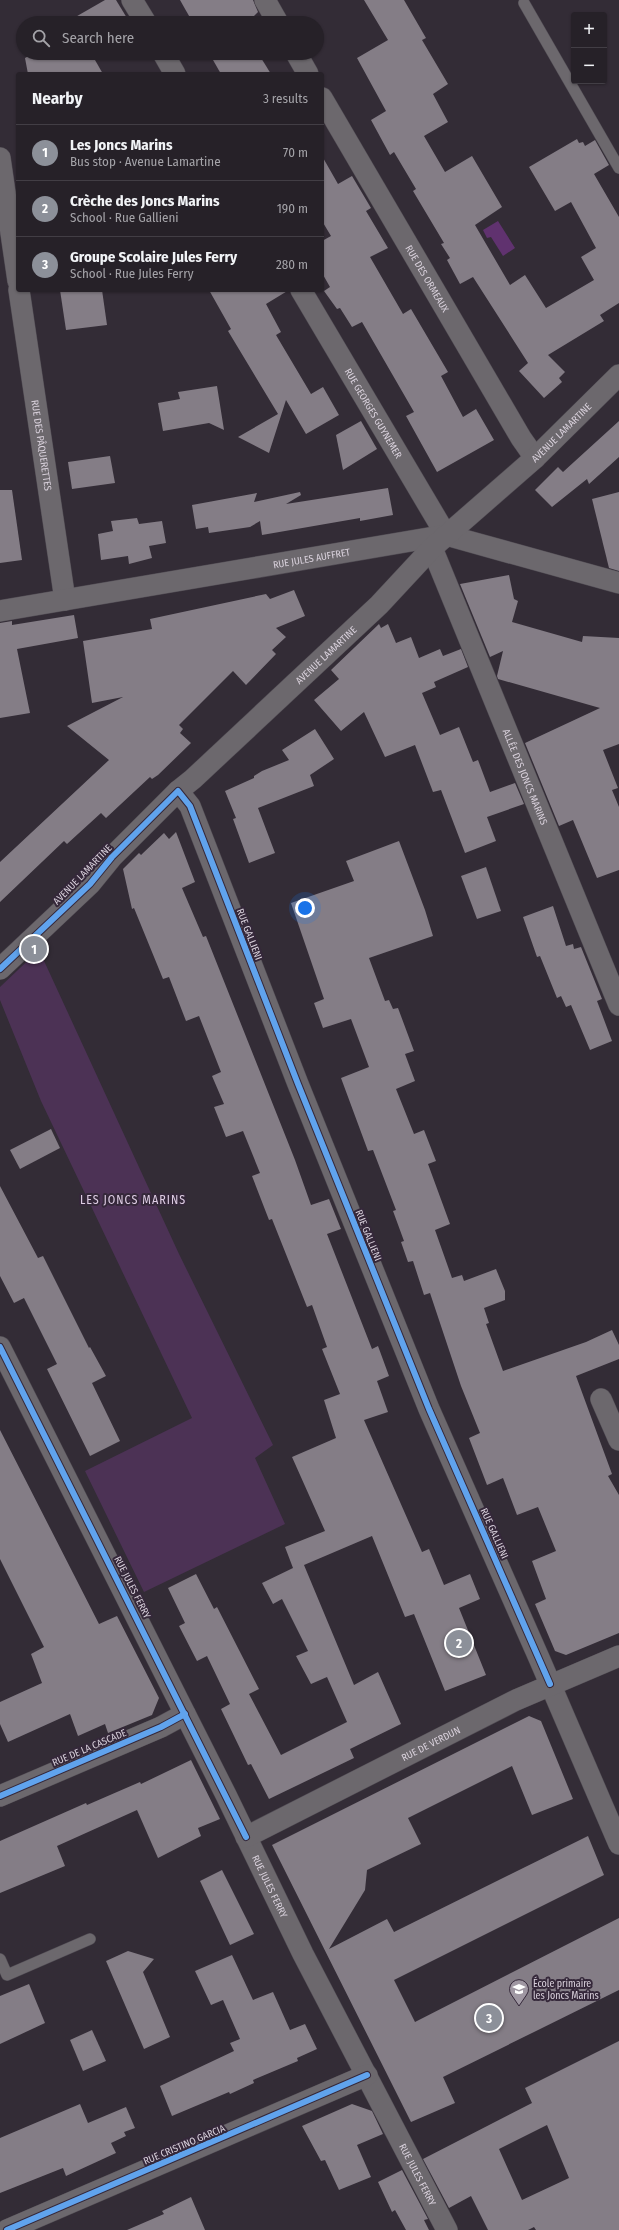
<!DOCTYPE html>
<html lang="en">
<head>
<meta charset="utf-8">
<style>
	body { margin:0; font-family:"Fira Sans Condensed",sans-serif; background:#2e2930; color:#f1f3f6 }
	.controls { position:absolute; right:12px; top:12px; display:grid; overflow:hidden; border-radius:4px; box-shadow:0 1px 3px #0004 }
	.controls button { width:36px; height:36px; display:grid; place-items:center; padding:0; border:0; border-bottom:1px solid #423e45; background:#262128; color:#f1f3f6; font:20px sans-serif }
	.you { position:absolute; left:305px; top:908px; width:14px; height:14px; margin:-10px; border:3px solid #fff; border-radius:50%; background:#1a73e8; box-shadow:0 0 0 6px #1a73e833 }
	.badge { display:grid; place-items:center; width:26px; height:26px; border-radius:50%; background:#8c9099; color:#fff; font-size:13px; font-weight:700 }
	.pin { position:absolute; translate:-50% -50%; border:2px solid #fff; box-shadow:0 1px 4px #0006 }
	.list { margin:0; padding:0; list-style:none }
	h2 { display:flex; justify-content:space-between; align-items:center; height:52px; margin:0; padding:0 16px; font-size:17px }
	h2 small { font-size:13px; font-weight:400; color:#a4a3a8 }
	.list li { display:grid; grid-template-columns:26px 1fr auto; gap:12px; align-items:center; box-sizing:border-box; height:56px; padding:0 16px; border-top:1px solid #423e45 }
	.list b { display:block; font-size:15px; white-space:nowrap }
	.list p { margin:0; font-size:13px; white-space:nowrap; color:#a4a3a8 }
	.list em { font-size:13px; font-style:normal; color:#a4a3a8 }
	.icon { flex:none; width:22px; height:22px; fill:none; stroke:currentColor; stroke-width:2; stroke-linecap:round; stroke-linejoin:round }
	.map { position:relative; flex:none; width:619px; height:2230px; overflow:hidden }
	.search { position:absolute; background:#262128; box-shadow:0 1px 3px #0004; left:16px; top:16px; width:308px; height:44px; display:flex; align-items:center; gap:10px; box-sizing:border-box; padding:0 14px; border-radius:22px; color:#a4a3a8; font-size:15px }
	.panel { position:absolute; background:#262128; box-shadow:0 1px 3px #0004; left:16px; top:72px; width:308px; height:220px; border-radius:4px }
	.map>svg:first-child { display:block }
</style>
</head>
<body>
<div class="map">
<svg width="619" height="2230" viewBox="0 0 619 2230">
	<rect width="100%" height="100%" fill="#332c36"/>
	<!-- green -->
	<path fill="#4c3255" d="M39,950L179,1254L273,1445L255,1458L285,1524L144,1592L85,1471L192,1418L41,1101L0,1000V987Z"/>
	<!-- water -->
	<path fill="#60326f" d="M498,221L515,248L503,256L491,237L487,238L483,230Z"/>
	<!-- building -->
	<g fill="#847d86" fill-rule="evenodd">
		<path d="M105,0H116L130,23H65Z"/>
		<path d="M180,0H253L258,12L247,23H193Z"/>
		<path d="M364,0H404L426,38L422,40L448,84L433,94L448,122L424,136L445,172L472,156L502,207L475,225L510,285L525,275L546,308L594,280L581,257L596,248L571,202L555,211L529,167L577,139L579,143L583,142L585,146L595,140L609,165L594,174L619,217V303L600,315L604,321L548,355L565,372L559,378L562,382L544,398L519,371L528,363L473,277L460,284L447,260L450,258L441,244L444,243L413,191L416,189L394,152L390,155L371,120L386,111L357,58L388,40Z"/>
		<path d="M34,53H91L103,74H28L25,58Z"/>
		<path d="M209,53H258L271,74H221Z"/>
		<path d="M322,156L338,184L352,176L371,208L366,211L388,248L370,257L403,314L411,309L448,372L441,376L463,417L476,409L494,440L437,472L406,416L414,412L362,322L352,327L340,308L337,309L324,291L330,287L322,273V241L331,236L322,221Z"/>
		<path d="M60,290H102L107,325L66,330Z"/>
		<path d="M209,290H289L266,304L281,332L276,335L311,394L323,387L339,415L306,434L286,400L269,453L238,437L278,414L228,331L231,329Z"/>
		<path d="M217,386L224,430L209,423L163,431L158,403L180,399L178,392Z"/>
		<path d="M361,421L377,449L343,470L336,435Z"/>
		<path d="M619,421V457L589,484L587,479L552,507L535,490L558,467L563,472Z"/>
		<path d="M110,456L115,483L72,489L68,462Z"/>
		<path d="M388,488L393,515L360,521V518L262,535L260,521L250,527L209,533L208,527L196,529L192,505L257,493L254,502L300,492L301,495L286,504Z"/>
		<path d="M0,490H12L22,560L0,563Z"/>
		<path d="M619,492V571L609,568L592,499Z"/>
		<path d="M137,518L139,524L162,521L166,543L149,546L152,558L129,564L128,556L101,560L98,534L113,531L111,521Z"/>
		<path d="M509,575L514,599L518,601L512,622L582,642L583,636L619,638V744L603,750L618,788L612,790L619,807V870L597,878L573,820L559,826L525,743L600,708L498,679L497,676L503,651L490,657L460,584Z"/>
		<path d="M294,590L305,616L276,628L286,637L272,650L276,654L246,685L233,671L179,725L183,729L180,733L191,743L158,775L152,779L150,777L106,818L101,813L67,844L64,841L0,902V862L109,760L67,726L123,697L92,703L83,641L152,629L150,619L266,594L270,599Z"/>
		<path d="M74,615L78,638L17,649L30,713L0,718V623L12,621V625Z"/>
		<path d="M379,624L381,628L388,624L396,643L411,637L419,658L440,649L443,656L461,649L468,667L434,682L436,687L422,693L440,735L459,727L473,762L478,760L490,792L515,783L524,804L487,817L496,841L465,853L441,790L433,792L415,745L385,757L364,712L341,731L314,700L339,679L331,670Z"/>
		<path d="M315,729L334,759L310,775L314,786L258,808L275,853L249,863L233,819L236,818L225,791L254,778V776L262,771L289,760L282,750Z"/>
		<path d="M176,832L195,882L182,888L203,937L206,936L295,1160L311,1205L329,1199L341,1229L327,1234L372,1349L378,1346L389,1376L377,1381L388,1412L364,1420L422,1552L429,1549L444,1585L470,1574L480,1599L459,1608L486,1675L445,1691L414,1614L405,1617L372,1536L304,1565L354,1685L378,1672L401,1724L350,1749L354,1758L269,1799L251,1764L248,1765L221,1709L230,1704L207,1656L197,1661L179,1626L185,1623L168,1588L196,1574L214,1609L217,1607L259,1689L249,1694L281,1755L347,1722L327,1677L311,1684L296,1656L308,1651L282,1599L273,1604L262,1583L293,1568L285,1547L325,1531L292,1457L336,1438L324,1400L340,1394L322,1349L327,1347L312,1305L307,1307L272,1219L269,1220L252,1176L260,1173L243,1131L226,1137L214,1107L224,1104L212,1076L221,1072L199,1016L186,1021L169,977L163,979L134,908L132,909L123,869L139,853L141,855L164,833L169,839Z"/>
		<path d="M399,841L425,910L433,936L369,958L385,1001L389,1000L393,1009L398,1008L414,1051L405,1054L415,1081L396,1089L414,1134L424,1130L436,1161L428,1164L450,1224L435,1230L452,1278L462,1275L464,1281L496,1269L505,1291V1300L484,1308L489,1323L486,1324L503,1371L586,1342L612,1330L619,1345V1359L576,1376L612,1474L608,1476L619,1495V1633L566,1655L555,1651L535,1604L546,1599L532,1561L556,1551L538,1507L517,1515L503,1478L487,1485L469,1438L480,1433L461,1386L430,1293L424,1295L413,1261L408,1262L401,1242L404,1241L393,1211L396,1210L373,1150L368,1151L341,1078L369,1067L351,1019L323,1028L314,1003L324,999L291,903L354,881L346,861Z"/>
		<path d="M486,867L501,911L477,919L461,876Z"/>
		<path d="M553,906L566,946L573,944L574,949L581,947L602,999L597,1001L612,1041L590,1050L571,1005L566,1007L561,996L557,998L540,956L537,957L523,917Z"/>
		<path d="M51,1129L60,1148L20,1169L10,1150Z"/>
		<path d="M0,1186L38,1258L43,1256L89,1348L90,1347L106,1376L92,1383L120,1441L90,1456L47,1369L57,1364L24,1298L14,1303L0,1276Z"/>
		<path d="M0,1430L99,1624L117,1616L159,1698L152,1715L108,1733L105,1724L78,1736L70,1714L8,1742L0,1724V1702L42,1683L31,1654L44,1647L0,1559Z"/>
		<path d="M529,1716L541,1721L573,1799L532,1815L512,1766L408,1818L421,1844L367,1870L365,1890L329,1949L387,1919L394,1932L588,1836L604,1875L394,1980L415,2022L619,1918V1990L443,2077L455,2103L411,2122L272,1845Z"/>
		<path d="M191,1760L220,1819L198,1828L201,1836L158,1858L137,1810L57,1846L65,1866L0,1893V1841L86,1803L87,1805L140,1782L141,1784Z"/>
		<path d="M222,1870L254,1934L230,1945L200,1881Z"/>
		<path d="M128,1951L154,1959L143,1972L170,2037L144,2049L106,1961Z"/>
		<path d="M232,1955L253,2000L273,1992L290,2030L305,2024L317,2049L297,2058L298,2061L253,2080L254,2083L230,2094L229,2092L172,2116L160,2086L234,2051L230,2043L240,2039L223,2000L211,2005L195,1971Z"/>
		<path d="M29,1984L45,2023L0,2044V1996Z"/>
		<path d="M92,2030L106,2061L83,2071L70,2040Z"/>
		<path d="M619,2041V2230H536L534,2227L528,2230H488L471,2196L449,2208L423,2159L532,2103L525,2088ZM547,2125L569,2178L522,2200L499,2149Z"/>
		<path d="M80,2104L88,2123L126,2107L135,2128L124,2132L126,2136L111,2143L116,2153L66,2176L63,2168L0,2193V2138Z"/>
		<path d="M352,2104L372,2111L383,2134L357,2145L371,2177L339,2190L325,2160L321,2161L302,2126Z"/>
		<path d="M402,2170L428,2219L424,2220L429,2230H406L395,2210L392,2212L378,2182Z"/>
		<path d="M191,2197L205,2230H127L164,2214L162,2211Z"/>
	</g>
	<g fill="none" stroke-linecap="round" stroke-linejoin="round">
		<defs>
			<g id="lane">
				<path d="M524,3L619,168"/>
				<path d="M0,1959L7,1975L90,1939"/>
			</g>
			<g id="street">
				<path d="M132,0L146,23"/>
				<path d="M265,0L278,23"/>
				<path d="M163,53L175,74"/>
				<path d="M296,53L308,74"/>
				<path id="s1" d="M322,98L521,438L535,458"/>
				<path d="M0,158L18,281"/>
				<path id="s2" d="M19,290L65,600"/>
				<path id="s3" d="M301,290L446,535"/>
				<path id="s4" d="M432,548L619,1005"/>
				<path id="s5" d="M0,611L446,535L619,583"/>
				<path d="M178,791L190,806L298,1084L429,1409L539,1658L619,1844"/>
				<path id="s6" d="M0,969L90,884L112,857L178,791L193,779L379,605L432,548L535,458L619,375"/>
				<path id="s7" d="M0,1347L226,1795L303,1954L447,2230"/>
				<path d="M601,1399L619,1440"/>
				<path d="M0,1796L161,1727L185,1714"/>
				<path id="s8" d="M246,1837L516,1700L619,1656"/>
				<path d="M7,2230L367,2075"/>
			</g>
		</defs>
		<!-- lane casing -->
		<use href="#lane" stroke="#504b53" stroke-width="12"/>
		<!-- street casing -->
		<use href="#street" stroke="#504b53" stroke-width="22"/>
		<!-- lane -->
		<use href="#lane" stroke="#6c686d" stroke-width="11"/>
		<!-- street -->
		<use href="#street" stroke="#6c686d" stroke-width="21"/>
		<defs>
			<g id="cycleway">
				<path d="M0,969L90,884L112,857L178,791L190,806L298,1084L429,1409L550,1684"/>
				<path d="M0,1347L246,1837"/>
				<path d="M0,1796L161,1727L185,1714"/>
				<path d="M7,2230L367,2075"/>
			</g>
		</defs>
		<!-- cycleway casing -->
		<use href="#cycleway" stroke="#35283a" stroke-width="8"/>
		<!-- cycleway -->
		<use href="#cycleway" stroke="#60a3ed" stroke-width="6"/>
	</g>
	<!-- icons -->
	<defs>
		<symbol id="school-pin" viewBox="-11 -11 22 30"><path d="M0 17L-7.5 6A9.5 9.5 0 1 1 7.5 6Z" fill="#9f97a2" stroke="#35283a"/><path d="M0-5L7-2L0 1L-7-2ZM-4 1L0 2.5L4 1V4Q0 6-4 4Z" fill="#fff"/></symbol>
	</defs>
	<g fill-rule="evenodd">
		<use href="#school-pin" x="508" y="1978" width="22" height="30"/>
	</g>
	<g text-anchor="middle" stroke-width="4" stroke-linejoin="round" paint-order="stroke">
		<!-- street labels -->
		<g font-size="10" fill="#d9d1dc" stroke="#35283a">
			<text dy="4" stroke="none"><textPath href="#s1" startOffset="209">RUE DES ORMEAUX</textPath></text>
			<text dy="4" stroke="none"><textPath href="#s3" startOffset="143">RUE GEORGES GUYNEMER</textPath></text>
			<text dy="4" stroke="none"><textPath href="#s6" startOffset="777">AVENUE LAMARTINE</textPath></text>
			<text dy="4" stroke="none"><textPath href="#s2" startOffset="157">RUE DES PÂQUERETTES</textPath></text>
			<text dy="4" stroke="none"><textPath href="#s5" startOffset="316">RUE JULES AUFFRET</textPath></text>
			<text dy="4" stroke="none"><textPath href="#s6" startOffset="453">AVENUE LAMARTINE</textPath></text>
			<text dy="4" stroke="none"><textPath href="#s4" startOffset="247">ALLÉE DES JONCS MARINS</textPath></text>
			<text transform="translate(82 874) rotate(-46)" y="4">AVENUE LAMARTINE</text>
			<text transform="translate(250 934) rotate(69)" y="4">RUE GALLIENI</text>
			<text transform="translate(369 1235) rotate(68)" y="4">RUE GALLIENI</text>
			<text transform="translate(495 1533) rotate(66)" y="4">RUE GALLIENI</text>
			<text transform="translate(133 1587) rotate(63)" y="4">RUE JULES FERRY</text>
			<text dy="4" stroke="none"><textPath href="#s8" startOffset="207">RUE DE VERDUN</textPath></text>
			<text transform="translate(89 1747) rotate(-23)" y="4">RUE DE LA CASCADE</text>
			<text dy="4" stroke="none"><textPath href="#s7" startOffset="603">RUE JULES FERRY</textPath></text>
			<text transform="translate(184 2144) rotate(-23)" y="4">RUE CRISTINO GARCIA</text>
			<text dy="4" stroke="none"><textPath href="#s7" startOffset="927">RUE JULES FERRY</textPath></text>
		</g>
		<!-- poi labels -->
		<g font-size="10" fill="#d9d1dc" stroke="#35283a" text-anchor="start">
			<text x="533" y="1987">École primaire<tspan x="533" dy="12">les Joncs Marins</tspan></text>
		</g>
		<!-- quarter labels -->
		<g font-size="12" letter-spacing="1" fill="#decde4" stroke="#35283a">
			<text x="133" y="1204">LES JONCS MARINS</text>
		</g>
	</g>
</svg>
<div class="controls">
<button>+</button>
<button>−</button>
</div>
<div class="you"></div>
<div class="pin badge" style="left:34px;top:949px">1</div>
<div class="pin badge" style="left:459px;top:1643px">2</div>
<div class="pin badge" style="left:489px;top:2018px">3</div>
<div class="search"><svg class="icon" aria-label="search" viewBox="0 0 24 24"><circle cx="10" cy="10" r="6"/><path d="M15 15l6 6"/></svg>Search here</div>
<section class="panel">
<h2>Nearby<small>3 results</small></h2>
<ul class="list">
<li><span class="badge">1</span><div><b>Les Joncs Marins</b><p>Bus stop · Avenue Lamartine</p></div><em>70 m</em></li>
<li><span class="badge">2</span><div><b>Crèche des Joncs Marins</b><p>School · Rue Gallieni</p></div><em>190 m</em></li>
<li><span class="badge">3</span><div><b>Groupe Scolaire Jules Ferry</b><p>School · Rue Jules Ferry</p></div><em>280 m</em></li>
</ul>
</section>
</div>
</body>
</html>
